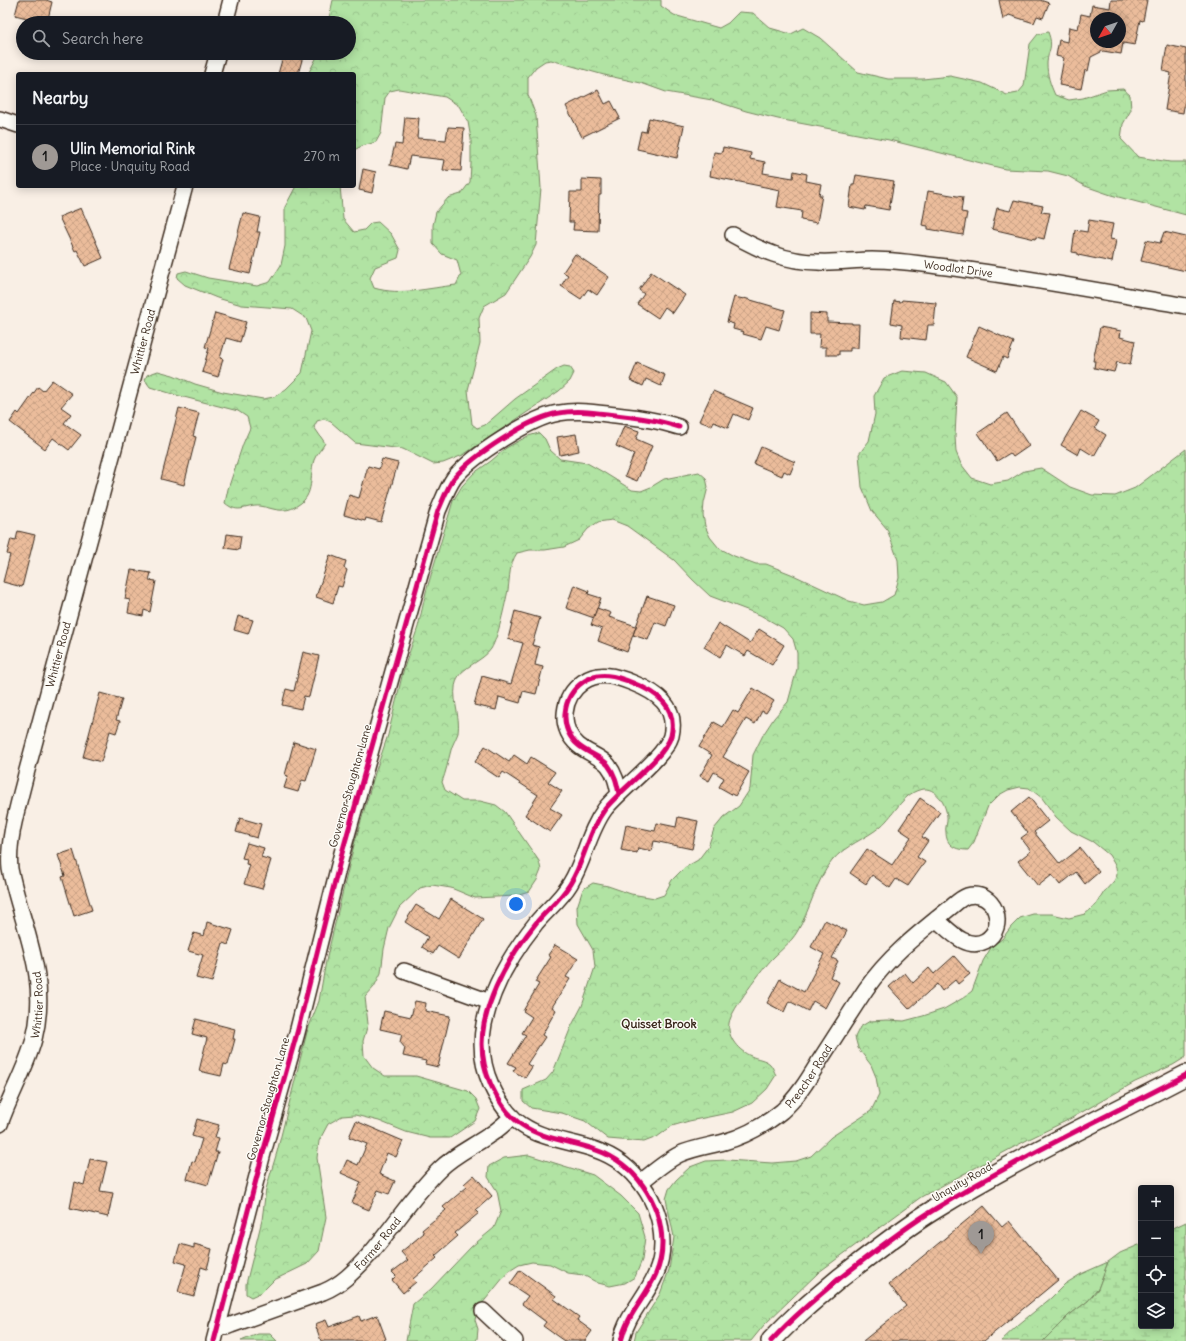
<!DOCTYPE html>
<html lang="en">
<head>
<meta charset="utf-8">
<style>
	body { margin:0; font-family:Delius,sans-serif; background:#242831; color:#f1f3f6 }
	.controls { position:absolute; right:12px; bottom:12px; display:grid; overflow:hidden; border-radius:4px; box-shadow:0 2px 10px #0003 }
	.controls button { width:36px; height:36px; display:grid; place-items:center; padding:0; border:0; border-bottom:1px solid #363941; background:#171b24; color:#f1f3f6; font:20px sans-serif }
	.compass { position:absolute; left:1090px; top:12px; width:36px; height:36px; border-radius:50%; background:#171b24; box-shadow:0 2px 10px #0003; rotate:230deg }
	.you { position:absolute; left:516px; top:904px; width:14px; height:14px; margin:-10px; border:3px solid #fff; border-radius:50%; background:#1a73e8; box-shadow:0 0 0 6px #1a73e833 }
	.badge { display:grid; place-items:center; width:26px; height:26px; border-radius:50%; background:#9f9995; color:#111; font-size:13px; font-weight:700 }
	.pin { position:absolute; translate:-50% -33px; filter:drop-shadow(0 1px 2px #0008) }
	.pin::after { content:''; position:absolute; top:21px; width:14px; height:12px; background:inherit; clip-path:polygon(0 0,100% 0,50% 100%) }
	.list { margin:0; padding:0; list-style:none }
	h2 { display:flex; justify-content:space-between; align-items:center; height:52px; margin:0; padding:0 16px; font-size:17px }
	h2 small { font-size:13px; font-weight:400; color:#9ea1a6 }
	.list li { display:grid; grid-template-columns:26px 1fr auto; gap:12px; align-items:center; box-sizing:border-box; height:64px; padding:0 16px; border-top:1px solid #363941 }
	.list b { display:block; font-size:15px; white-space:nowrap }
	.list p { margin:0; font-size:13px; white-space:nowrap; color:#9ea1a6 }
	.list em { font-size:13px; font-style:normal; color:#9ea1a6 }
	.icon { flex:none; width:22px; height:22px; fill:none; stroke:currentColor; stroke-width:2; stroke-linecap:round; stroke-linejoin:round }
	.map { position:relative; flex:none; width:1186px; height:1341px; overflow:hidden }
	.search { position:absolute; background:#171b24; box-shadow:0 2px 10px #0003; left:16px; top:16px; width:340px; height:44px; display:flex; align-items:center; gap:10px; box-sizing:border-box; padding:0 14px; border-radius:22px; color:#9ea1a6; font-size:15px }
	.panel { position:absolute; background:#171b24; box-shadow:0 2px 10px #0003; left:16px; top:72px; width:340px; height:116px; border-radius:4px }
	.map>svg:first-child { display:block }
</style>
</head>
<body>
<div class="map">
<svg width="1186" height="1341" viewBox="0 0 1186 1341">
	<defs>
		<pattern id="forest-crowns" width="20" height="18" patternUnits="userSpaceOnUse"><rect width="20" height="18" fill="#b1e3a3"/><path d="M2 6a3 3 0 1 1 6 0M12 15a3 3 0 1 1 6 0" fill="none" stroke="#99c38c"/></pattern>
		<pattern id="wetland-marsh" width="20" height="14" patternUnits="userSpaceOnUse"><rect width="20" height="14" fill="#b1e3a3"/><path d="M1 5h8M5 5V1M11 12h8M15 12V8" fill="none" stroke="#99c38c"/></pattern>
		<pattern id="building-cross-hatch" width="8" height="8" patternUnits="userSpaceOnUse"><rect width="8" height="8" fill="#ebbc9b"/><path d="M0 0l8 8M0 8l8-8" fill="none" stroke="#caa285"/></pattern>
	</defs>
	<rect width="100%" height="100%" fill="#f9efe5"/>
	<filter id="ink" filterUnits="userSpaceOnUse"><feTurbulence type="fractalNoise" baseFrequency=".025" numOctaves="2"/><feDisplacementMap in="SourceGraphic" scale="8" xChannelSelector="R" yChannelSelector="G"/><feConvolveMatrix kernelMatrix="1 2 1 2 8 2 1 2 1" color-interpolation-filters="sRGB"/></filter>
	<g filter="url(#ink)">
		<!-- forest -->
		<g fill="url(#forest-crowns)" stroke="#768660">
			<path d="M333,0H661V6L674,15L719,28L728,23L739,12L753,13L770,28L791,34L803,28L820,38L858,72L888,79H923L950,76L982,83L1007,95L1018,93L1024,86L1030,44L1038,34L1048,32C1054,48 1048,49 1047,63C1047,75 1050,84 1055,95L1069,100L1083,98L1107,90L1123,89L1130,95L1131,110L1123,124L1121,139L1138,157L1170,162H1186V215L1111,195L1085,186L1068,176L1048,171L1005,169L889,140L778,119L746,111L712,100L666,92L641,83L604,75L551,60L545,61L536,67L528,77V95L536,116L541,188L536,245L530,257L506,293L484,306L479,318L480,343L468,390L472,424L477,428L485,425L515,399L557,369L564,366L570,367L574,373L570,381L559,391L463,455L443,463L433,464L403,449L355,443L331,422L324,419L317,421L314,427L325,443C322,449 316,454 314,460C309,476 315,495 298,505C294,508 289,510 284,510C276,511 268,507 260,506C245,505 239,515 225,503L228,489L243,444L250,428L247,417L238,411L176,395L150,387L145,380L147,375L158,371L173,375L195,384L223,392L263,399L274,397L286,389L302,373L311,331L306,318L292,309L242,305L217,298L185,285L177,278L178,273L186,271L208,278L257,286L270,282L281,265L285,246V207L296,186H340L343,219L354,232L364,230L371,223L378,222L391,234L400,250L398,258L375,267L370,278L374,288C401,296 428,288 456,285L461,275L457,260L442,254L433,244V225L436,212L448,198L461,194L470,182L471,164V139L468,122L459,106L445,97L399,89L390,91L385,98L381,133L376,142L362,146L354,150V74H308L319,53H349V23H328Z"/>
			<path d="M902,371L926,373L946,382L957,397L955,436L956,452L961,464L972,478L990,484L1008,481L1024,471L1041,468L1070,487L1092,495L1115,496L1135,488L1186,449V1057L1173,1065L1135,1082L1068,1120L1027,1140L921,1197L819,1272L764,1325L751,1341H634L636,1332L660,1294L669,1270L674,1237L666,1199L669,1189L676,1180L690,1167L706,1161L727,1160L772,1163L796,1161L811,1156L831,1137L871,1111L879,1095L876,1077L871,1065L858,1048L855,1037L860,1027L870,1021L887,1020L904,1021L923,1016L944,1009L963,998L972,991L983,961L992,946L1002,939L1011,927L1020,918L1033,914H1052L1069,918L1085,914L1096,905L1104,892L1114,881L1117,875L1116,867L1109,855L1093,842L1071,831L1056,817L1042,798L1029,788L1020,787L1008,790L999,795L988,806L974,842L968,850C956,850 946,846 946,832C945,828 947,824 947,820C948,808 938,788 924,789C904,791 895,814 881,826C866,839 845,845 832,861C815,882 811,909 797,932C791,942 781,950 773,958C763,968 731,1010 729,1023C727,1038 739,1051 751,1056C757,1059 765,1059 770,1064C773,1067 774,1072 776,1075L767,1089L752,1103L733,1112L689,1121L672,1126L657,1137L644,1142L608,1139L585,1121L562,1113L531,1108L523,1101V1090L546,1080L553,1072L571,1027L582,1006L595,967L593,950L578,924L577,907L583,889L593,883L608,886L631,894L655,898L664,895L672,880L684,868L698,860L708,847L714,829L724,817L739,806L750,789L753,755L763,735L774,718L788,702L797,669V653L793,639L783,628L760,615L710,596L693,580L674,560L627,526L612,520L598,522L588,529L579,540L564,547L545,550H530L517,553C509,565 510,576 508,590C505,604 498,638 491,649C483,661 462,667 457,679C450,697 461,715 458,733C456,739 452,745 451,750C448,761 446,772 442,782L445,790L462,801H480L496,805L505,812L539,861L541,870L537,880L529,892L516,896L475,898L451,888L432,885L420,888L399,908L389,928L384,949L381,973L374,987L365,997L368,1024L363,1041L364,1056L373,1068L385,1076H416L468,1091L476,1099L480,1109L475,1121L450,1138H430L406,1132L379,1121L355,1115L342,1116L328,1124L319,1141L317,1158L326,1217L319,1251L307,1264L274,1280L262,1292L251,1297L246,1294V1284L262,1220L266,1189L277,1152L307,1032L319,1001L326,961L354,845L375,773L388,735L404,668L418,627L426,592L453,501L462,486L474,473L491,461L506,448L528,436L539,433L545,439L550,450L560,459L587,463L603,472L632,490L641,491L651,487L664,479L699,472L706,478L708,487L704,503L703,515L705,526L710,537L719,548L734,556L756,564H766L791,574L849,601L864,605L882,602L894,595L899,578L898,560L887,529L872,511L862,487L859,454L869,441L875,414L874,396L884,378Z"/>
			<path d="M529,1155L593,1175L621,1196L638,1213L645,1237L642,1260L635,1277L625,1283L610,1286L598,1283L583,1275L568,1273L550,1264L532,1262L519,1265L508,1272L477,1310L475,1320L478,1329L477,1339L475,1341H406L413,1304L431,1289L471,1247L494,1228L501,1211L497,1191L488,1177L489,1166L504,1158Z"/>
			<path d="M1108,1262L1098,1289L1088,1301L1068,1316L1043,1341H1001L1018,1325L1051,1298L1065,1284L1081,1274Z"/>
			<path d="M258,1334H270L277,1341H241Z"/>
		</g>
		<!-- wetland -->
		<path fill="url(#wetland-marsh)" stroke="#768660" d="M1186,1222V1341H1043L1068,1316L1088,1301L1098,1289L1108,1262L1120,1253L1141,1244V1326H1171V1229Z"/>
		<!-- building -->
		<g fill="url(#building-cross-hatch)" stroke="#3b2a1e" fill-rule="evenodd">
			<path d="M19,0H46L52,2L47,23L15,15Z"/>
			<path d="M999,0H1040L1049,3L1043,18L1037,16L1034,23L1009,15L1003,20Z"/>
			<path d="M1111,0H1147L1143,21L1140,20L1135,45L1123,43L1121,54L1103,51L1091,57L1088,71L1085,70L1081,89L1059,85L1064,58L1056,56L1059,40L1067,42L1069,27L1078,29L1081,14L1090,16L1092,5L1110,8ZM1096,18H1120V42H1096Z"/>
			<path d="M1167,45L1186,49V94L1183,113L1165,110L1171,73L1163,71Z"/>
			<path d="M284,53H304L298,74H278Z"/>
			<path d="M598,90L605,104L611,101L620,118L582,137L566,106Z"/>
			<path d="M405,117L419,118L417,138L446,140L448,127L464,128L461,171L443,170L445,160L410,156L407,169L390,165L395,144L402,145Z"/>
			<path d="M649,118L684,126L677,158L637,149L641,131L646,132Z"/>
			<path d="M723,147L751,153L750,159L765,162L763,173L793,178L794,171L807,174L806,181L821,184L819,195H822L817,223L801,220L802,211L777,207L780,190L710,176L714,152L722,153Z"/>
			<path d="M363,169L376,172L372,193L359,190Z"/>
			<path d="M856,175L894,181L889,210L866,206L865,210L849,207L852,185H854Z"/>
			<path d="M582,179L601,180V195H599L598,231L573,230L574,222H569L570,192H582Z"/>
			<path d="M928,191L963,197L961,212L967,213L963,235L928,229V226L922,225Z"/>
			<path d="M1014,200L1043,206L1041,212L1050,213L1044,239L1036,237L1035,239L992,229L997,208L1010,211Z"/>
			<path d="M81,208L103,258L85,266L77,250L75,251L59,217Z"/>
			<path d="M243,213L260,217L257,232H260L250,274L229,269Z"/>
			<path d="M1089,220L1113,224L1110,239L1116,240L1112,262L1078,255V253L1072,252L1075,230L1087,232Z"/>
			<path d="M1164,232L1186,237V271L1141,261L1146,240L1160,243Z"/>
			<path d="M575,254L609,277L597,295L588,289L581,299L561,286L568,275L563,272Z"/>
			<path d="M651,272L685,295L673,313L665,307L658,318L637,304L644,294L639,290Z"/>
			<path d="M734,297L744,299V298L785,310L779,330L766,326L761,339L743,334L744,332L733,329L734,324L727,322Z"/>
			<path d="M902,300L936,303L934,325H928L926,340L901,337L902,325L891,323L894,301L901,302Z"/>
			<path d="M215,313L246,322L240,342L226,338L220,358L223,359L218,377L202,372L209,348L205,347Z"/>
			<path d="M810,313L827,314V322L852,323V324H859L858,348H850V351H839V355H826V347H819L820,334H810Z"/>
			<path d="M979,326L1014,342L1007,359L1003,357L997,371L966,357Z"/>
			<path d="M1100,327L1121,331L1120,337L1135,341L1130,365L1117,362L1114,372L1094,368L1095,361H1093Z"/>
			<path d="M637,363L665,375L661,386L646,379L643,386L630,380Z"/>
			<path d="M52,380L72,394L61,407L71,414L64,423L81,435L69,450L53,438L45,449L10,422L17,412L19,414L38,387L43,391Z"/>
			<path d="M713,391L753,408L748,420L734,414L728,428L714,422L712,426L699,421Z"/>
			<path d="M179,408L199,413L193,436L196,437L184,485L161,479Z"/>
			<path d="M1081,411L1099,421L1095,428L1106,435L1094,456L1081,448L1078,455L1061,445Z"/>
			<path d="M1007,413L1029,446L1013,457L1010,453L997,461L978,433Z"/>
			<path d="M624,426L639,431L636,439L652,446L637,481L625,476L634,454L616,446Z"/>
			<path d="M576,434L579,451L560,455L557,437Z"/>
			<path d="M761,447L795,462L790,474L784,471L782,476L754,464Z"/>
			<path d="M382,459L398,463L381,522L366,518L365,521L344,515L349,495L359,498L368,466L379,469Z"/>
			<path d="M18,531L35,535L22,587L3,582L10,555L7,554L11,539L16,540Z"/>
			<path d="M227,534L241,536L239,550L225,548Z"/>
			<path d="M330,555L346,561L344,568L347,570L342,587L338,586L333,603L316,597Z"/>
			<path d="M131,570L151,573L149,580L156,581L150,612L144,610L143,616L128,613L130,600L125,599Z"/>
			<path d="M574,585L589,591L588,594L601,598L594,618L566,608Z"/>
			<path d="M647,596L674,605L666,626L655,622L648,640L633,635Z"/>
			<path d="M597,608L611,613L609,617L636,626L627,652L598,641L602,629L591,625Z"/>
			<path d="M515,611L540,618L532,645L539,647L535,665L543,667L536,694L523,691L520,703L499,697L496,710L474,705L482,676L511,684L523,643L508,639Z"/>
			<path d="M238,616L253,620L248,634L234,630Z"/>
			<path d="M718,623L750,643L759,629L784,645L772,665L748,651L745,656L727,645L720,657L704,647Z"/>
			<path d="M303,652L319,656L309,697L304,696L301,709L282,705L286,689L294,691Z"/>
			<path d="M753,688L774,701L766,713L762,711L755,724L746,719L723,757L749,772L735,796L719,787L724,778L714,772L709,781L700,776L712,755L699,747L714,722L723,727L733,710L738,713Z"/>
			<path d="M100,693L122,699L116,720L120,721L116,733L110,731L101,762L83,757Z"/>
			<path d="M294,742L316,749L306,781L302,780L298,792L284,788L288,776L285,775Z"/>
			<path d="M485,746L509,762L514,755L527,764L531,757L555,772L548,782L562,791L550,808L562,815L550,832L525,815L538,795L503,772L499,778L475,762Z"/>
			<path d="M1029,797L1048,821L1034,832L1060,864L1080,848L1099,872L1085,884L1076,872L1060,885L1052,875L1038,886L1018,861L1031,851L1021,838L1028,833L1011,812Z"/>
			<path d="M920,798L940,812L922,837L928,841L917,857L925,862L908,886L896,879L890,888L872,875L866,884L850,873L867,849L892,865L911,837L899,829Z"/>
			<path d="M678,817L698,821L692,849L654,841L652,851L638,848L637,853L621,850L626,825L655,831L657,823L676,827Z"/>
			<path d="M240,818L261,824L257,838L236,832Z"/>
			<path d="M247,843L264,848L261,857L271,860L262,889L244,884L250,865L246,864L247,859L242,858Z"/>
			<path d="M73,850L92,910L74,916L62,877L65,876L58,855Z"/>
			<path d="M451,899L483,919L459,959L438,946L433,954L422,947L428,937L405,922L416,905L439,919Z"/>
			<path d="M825,920L847,931L832,958L838,961L830,977L839,982L825,1008L813,1001L808,1011L789,1001L784,1012L767,1003L780,979L804,992L824,954L811,947Z"/>
			<path d="M207,922L233,930L228,945L223,943L212,982L196,978L203,955L188,951L194,933L204,936Z"/>
			<path d="M555,945L578,959L566,977L570,979L552,1007L556,1010L542,1035L545,1037L527,1064L532,1067L525,1078L513,1071L516,1067L508,1063L526,1035L522,1033L532,1017L523,1011L539,984L535,982L551,957L548,955Z"/>
			<path d="M954,956L970,974L958,984L955,980L942,991L937,984L909,1009L889,987L905,973L913,983L929,968L934,974Z"/>
			<path d="M415,1001L426,1003L425,1011L450,1016L438,1067L425,1064L426,1061L403,1056L405,1048L400,1042L402,1034L380,1029L384,1011L411,1017Z"/>
			<path d="M196,1019L235,1029L233,1039H235L228,1065L224,1064L221,1076L199,1071L207,1038L192,1034Z"/>
			<path d="M197,1119L219,1125L215,1137L219,1138L215,1152H218L208,1185L187,1179L192,1161L195,1162L202,1139L192,1136Z"/>
			<path d="M356,1121L403,1141L396,1157L387,1153L379,1174L395,1181L389,1194L378,1190L369,1210L352,1203L361,1182L341,1173L347,1160L358,1165L367,1144L349,1137Z"/>
			<path d="M90,1159L107,1162L100,1191L113,1193L108,1217L70,1208L75,1182L84,1185Z"/>
			<path d="M474,1175L492,1196L476,1210L479,1213L455,1233L458,1236L435,1256L437,1258L413,1279L416,1282L403,1293L392,1280L396,1276L392,1272L408,1260L401,1252L424,1233L422,1230L446,1210L443,1207L467,1187L464,1184Z"/>
			<path d="M984,1206L1002,1227L1009,1221L1058,1280L984,1341H863L906,1306L889,1284Z"/>
			<path d="M180,1244L194,1248V1244L212,1249L207,1269L201,1267L194,1296L178,1292L186,1264L175,1261Z"/>
			<path d="M520,1270L556,1296L554,1299L579,1317L577,1320L592,1331L585,1341H564L543,1326L546,1322L522,1304L528,1296L510,1284Z"/>
			<path d="M377,1315L386,1339L379,1341H321L315,1324L326,1320L329,1327L359,1316L361,1321Z"/>
		</g>
		<g fill="none" stroke-linecap="round" stroke-linejoin="round">
			<defs>
				<g id="minor">
					<path d="M225,23L231,0"/>
					<path d="M212,74L218,53"/>
					<path d="M0,119L18,125"/>
					<path id="s1" d="M733,235C760,250 786,262 818,262C836,263 854,260 872,260C894,260 916,263 938,266C1021,276 1104,292 1186,306"/>
					<path d="M619,794C617,783 615,774 608,765C600,756 587,753 578,745C558,727 562,697 583,682C599,671 616,676 633,683C656,692 678,706 671,736C665,757 621,789 605,809C588,832 585,860 570,884C561,899 547,910 536,923C512,953 492,986 484,1024C480,1045 482,1065 491,1085C498,1100 508,1116 522,1125C544,1140 572,1141 596,1150C634,1163 661,1201 662,1242C663,1286 629,1304 621,1341"/>
					<path d="M404,971L490,1002"/>
					<path id="s2" d="M0,1124C10,1095 26,1069 34,1039C50,977 22,927 10,869C7,839 19,803 26,774L185,186"/>
					<path id="s3" d="M641,1182C653,1172 666,1161 680,1154C694,1148 709,1146 724,1142C745,1136 765,1125 782,1111C798,1097 809,1078 820,1060C835,1037 850,1013 866,989C889,956 919,933 950,908C955,904 961,898 967,896C994,889 1009,927 985,941C966,951 949,930 936,919"/>
					<path d="M483,1311L515,1341"/>
					<path id="s4" d="M217,1326L226,1327L231,1325L323,1292C343,1284 356,1269 370,1254C394,1226 414,1194 440,1169C454,1155 472,1147 488,1136C497,1131 504,1124 512,1117"/>
					<path d="M214,1341L263,1153L297,1033L342,853L438,511C443,500 447,488 454,478C472,456 531,417 559,413C575,410 591,412 607,414C632,417 655,419 679,427"/>
				</g>
				<path id="major" d="M771,1341C792,1318 816,1298 840,1278C871,1254 902,1229 935,1209C1016,1159 1102,1119 1186,1075"/>
			</defs>
			<!-- minor casing -->
			<use href="#minor" stroke="#3b2a1e" stroke-width="18"/>
			<!-- major casing -->
			<use href="#major" stroke="#3b2a1e" stroke-width="22"/>
			<!-- minor -->
			<use href="#minor" stroke="#fdfcf7" stroke-width="15"/>
			<!-- major -->
			<use href="#major" stroke="#fdfcf7" stroke-width="19"/>
			<defs>
				<g id="cycleway">
					<path d="M619,794C617,783 615,774 608,765C600,756 587,753 578,745C558,727 562,697 583,682C599,671 616,676 633,683C656,692 678,706 671,736C665,757 621,789 605,809C588,832 585,860 570,884C561,899 547,910 536,923C512,953 492,986 484,1024C480,1045 482,1065 491,1085C498,1100 508,1116 522,1125C544,1140 572,1141 596,1150C634,1163 661,1201 662,1242C663,1286 629,1304 621,1341"/>
					<path d="M214,1341L263,1153L297,1033L342,853L438,511C443,500 447,488 454,478C472,456 531,417 559,413C575,410 591,412 607,414C632,417 655,419 679,427"/>
					<path d="M771,1341C792,1318 816,1298 840,1278C871,1254 902,1229 935,1209C1016,1159 1102,1119 1186,1075"/>
				</g>
			</defs>
			<!-- cycleway casing -->
			<use href="#cycleway" stroke="#fdfcf7" stroke-width="8"/>
			<!-- cycleway -->
			<use href="#cycleway" stroke="#d6006c" stroke-width="5"/>
		</g>
	</g>
	<g text-anchor="middle" stroke-width="3" stroke-linejoin="round" paint-order="stroke">
		<!-- street labels -->
		<g font-size="11" fill="#3b2a1e" stroke="#fdfcf7">
			<text dy="4" stroke="none"><textPath href="#s1" startOffset="231">Woodlot Drive</textPath></text>
			<text dy="4" stroke="none"><textPath href="#s2" startOffset="810">Whittier Road</textPath></text>
			<text dy="4" stroke="none"><textPath href="#s2" startOffset="486">Whittier Road</textPath></text>
			<text transform="translate(350 786) rotate(-74)" y="4">Governor Stoughton Lane</text>
			<text dy="4" stroke="none"><textPath href="#s2" startOffset="126">Whittier Road</textPath></text>
			<text dy="4" stroke="none"><textPath href="#s3" startOffset="204">Preacher Road</textPath></text>
			<text transform="translate(268 1099) rotate(-74)" y="4">Governor Stoughton Lane</text>
			<text transform="translate(962 1182) rotate(-30)" y="4">Unquity Road</text>
			<text dy="4" stroke="none"><textPath href="#s4" startOffset="186">Farmer Road</textPath></text>
		</g>
		<!-- neighbourhood labels -->
		<g font-size="12" font-weight="bold" fill="#3b2a1e" stroke="#fdfcf7">
			<text x="659" y="1028">Quisset Brook</text>
		</g>
	</g>
</svg>
<div class="controls">
<button>+</button>
<button>−</button>
<button><svg class="icon" aria-label="locate" viewBox="0 0 24 24"><circle cx="12" cy="12" r="6"/><path d="M12 2v4M12 18v4M2 12h4M18 12h4"/></svg></button>
<button><svg class="icon" aria-label="layers" viewBox="0 0 24 24"><path d="M12 4l9 5-9 5-9-5zM3 14l9 5 9-5"/></svg></button>
</div>
<svg class="compass" viewBox="-18 -18 36 36"><path d="M0-13l5 13h-10z" fill="#e53935"/><path d="M0 13l5-13h-10z" fill="#9ea1a6"/></svg>
<div class="you"></div>
<div class="pin badge" style="left:981px;top:1254px">1</div>
<div class="search"><svg class="icon" aria-label="search" viewBox="0 0 24 24"><circle cx="10" cy="10" r="6"/><path d="M15 15l6 6"/></svg>Search here</div>
<section class="panel">
<h2>Nearby<small></small></h2>
<ul class="list">
<li><span class="badge">1</span><div><b>Ulin Memorial Rink</b><p>Place · Unquity Road</p></div><em>270 m</em></li>
</ul>
</section>
</div>
</body>
</html>
